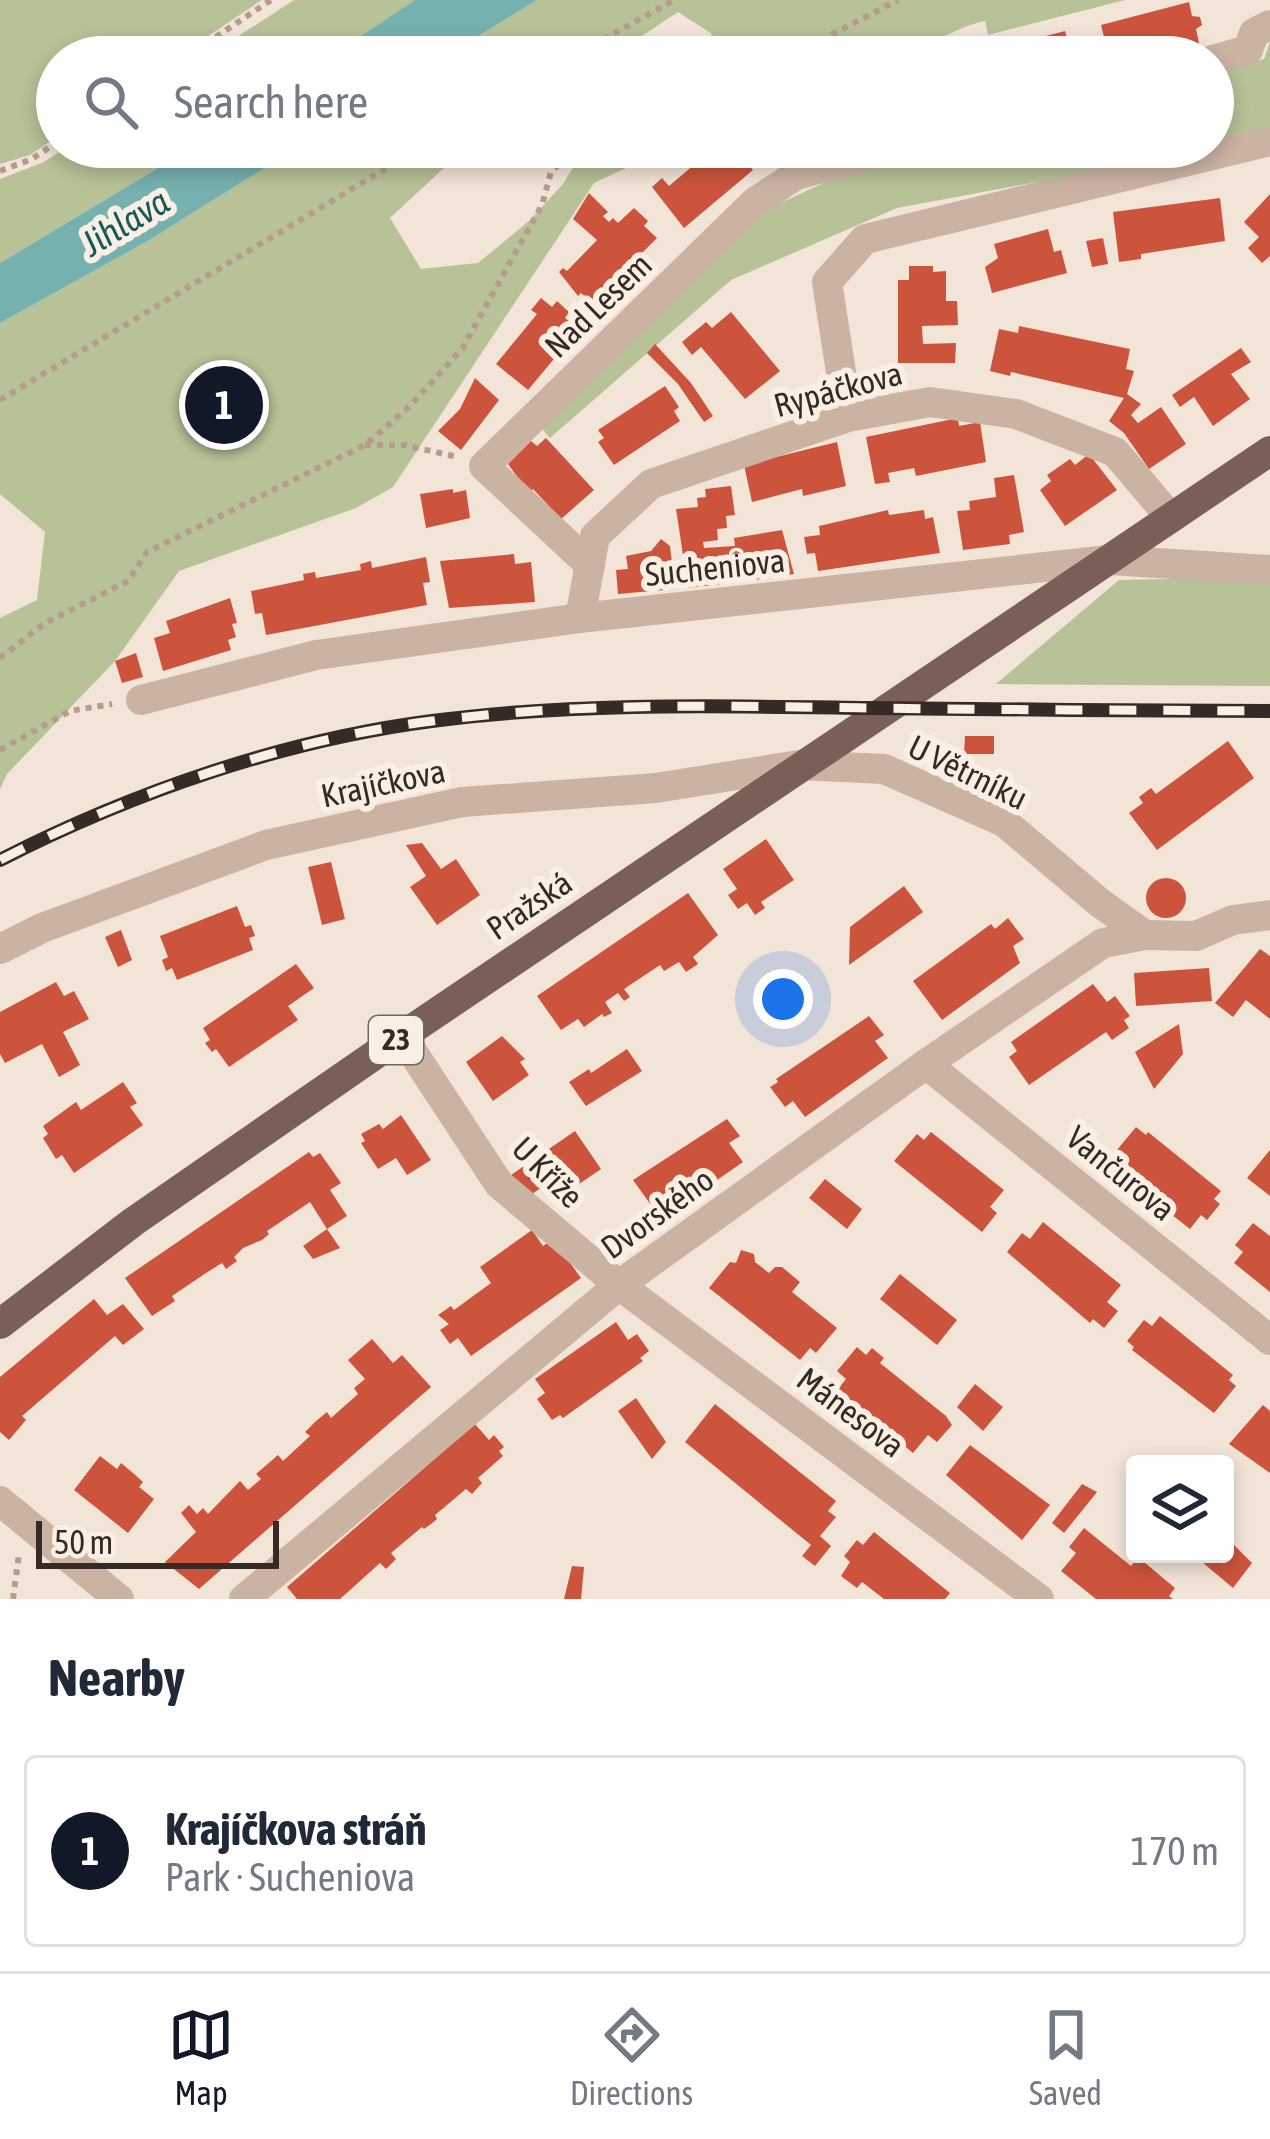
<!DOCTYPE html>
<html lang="en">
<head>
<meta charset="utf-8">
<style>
	body { margin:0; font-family:"Asap Condensed",sans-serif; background:#f6f6f7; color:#1f2937 }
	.controls { position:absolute; right:36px; bottom:36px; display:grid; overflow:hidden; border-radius:12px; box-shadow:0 6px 18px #0003 }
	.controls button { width:108px; height:108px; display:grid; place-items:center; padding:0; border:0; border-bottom:3px solid #e0e1e3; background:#fff; color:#1f2937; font:60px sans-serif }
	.scale { position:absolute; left:36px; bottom:30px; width:243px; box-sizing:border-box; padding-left:12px; border:6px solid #362a26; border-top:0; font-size:33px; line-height:42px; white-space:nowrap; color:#362a26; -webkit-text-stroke:9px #faefe5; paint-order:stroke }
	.you { position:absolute; left:783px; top:999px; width:42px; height:42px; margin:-30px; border:9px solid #fff; border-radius:50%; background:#1a73e8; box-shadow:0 0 0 18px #1a73e833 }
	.badge { display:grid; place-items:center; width:78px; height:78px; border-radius:50%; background:#111827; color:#fff; font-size:39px; font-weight:700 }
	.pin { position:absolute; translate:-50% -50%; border:6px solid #fff; box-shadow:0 3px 12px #0006 }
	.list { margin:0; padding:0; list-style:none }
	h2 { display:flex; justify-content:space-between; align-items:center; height:156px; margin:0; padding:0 48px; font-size:51px }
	h2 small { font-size:39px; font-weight:400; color:#747a83 }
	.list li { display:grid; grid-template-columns:78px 1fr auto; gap:36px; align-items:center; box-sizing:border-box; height:192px; margin:0 24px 24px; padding:0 24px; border:3px solid #e0e1e3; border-radius:12px }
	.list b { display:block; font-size:45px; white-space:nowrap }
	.list p { margin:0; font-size:39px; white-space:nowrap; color:#747a83 }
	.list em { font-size:39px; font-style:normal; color:#747a83 }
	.icon { flex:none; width:66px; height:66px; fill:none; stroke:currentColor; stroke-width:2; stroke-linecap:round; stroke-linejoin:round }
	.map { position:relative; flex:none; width:1270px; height:1599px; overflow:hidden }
	.search { position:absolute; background:#fff; box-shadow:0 6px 18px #0003; left:36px; right:36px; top:36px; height:132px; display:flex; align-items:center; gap:30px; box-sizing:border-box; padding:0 42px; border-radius:66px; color:#747a83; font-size:45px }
	.sheet { height:372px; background:#fff }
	nav { display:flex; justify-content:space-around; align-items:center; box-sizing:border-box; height:168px; border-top:3px solid #e0e1e3; background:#fff; font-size:33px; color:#747a83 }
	nav a { display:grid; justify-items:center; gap:6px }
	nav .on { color:#111827 }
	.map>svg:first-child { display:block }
</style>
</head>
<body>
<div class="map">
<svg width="1270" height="1599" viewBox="0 0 1270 1599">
	<rect width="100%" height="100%" fill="#f3e4d8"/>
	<!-- green -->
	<g fill="#b7c297">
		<path d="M0,0H262L177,57H57V137L30,155L0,164Z"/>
		<path d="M294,0H415L329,57H206Z"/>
		<path d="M537,0H1125L988,35L985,21C954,27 928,48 898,57H702L712,34L678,12L610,57H444Z"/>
		<path d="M1270,42V130L1213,141V73L1264,59Z"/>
		<path d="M67,147H193L0,263V179L44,162Z"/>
		<path d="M298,147H474L445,167L390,218L421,269L478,263L529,221L563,184L586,147H671L594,183L393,487L356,508L179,571L115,661L7,774L0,789V618L37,600L45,532L0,494V323L146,242Z"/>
		<path d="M951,147H1144L1095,159L1096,171L897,208L731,280L550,438L542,429L765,210L826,182Z"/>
		<path d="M1270,577V686L996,684L1119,580Z"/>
	</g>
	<!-- water -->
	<g fill="#76b1af">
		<path d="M415,0H537L444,57H329Z"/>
		<path d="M193,147H298L146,242L0,323V263Z"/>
	</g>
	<!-- building -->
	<g fill="#cd543c">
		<path d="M1189,2L1192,16L1200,17L1202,25L1196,29L1199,43L1147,57H1109L1101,25Z"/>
		<path d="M1065,31L1072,57H990L988,51Z"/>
		<path d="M715,147H735L753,170L684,228L652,187L662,178L669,186Z"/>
		<path d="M589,193L608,212L603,216L609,222L613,218L618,223L634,208L648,221L644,226L657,238L592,303L581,293L578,296L559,272L563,268L567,271L597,240L573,219Z"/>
		<path d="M1270,194V256L1262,263L1248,248L1259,237L1244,222Z"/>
		<path d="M1220,198L1225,241L1141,254V259L1119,262L1113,212Z"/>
		<path d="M1048,229L1054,252L1061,250L1067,273L992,293L985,267L998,258L994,244Z"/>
		<path d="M1103,238L1108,264L1092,267L1086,241Z"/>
		<path d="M909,266H933V272L946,271V301H957L958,325L922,326L923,344L956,343L955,363H898V280H909Z"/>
		<path d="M541,298L552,307L557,301L569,312L565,318L579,329L528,390L496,364L537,314L531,310Z"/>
		<path d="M731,312L780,371L745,399L701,347L692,355L682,342L706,322L712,328Z"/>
		<path d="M1019,326L1130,349L1126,369L1134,371L1127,394L1141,404L1131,415L1138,423L1161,407L1186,444L1149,469L1124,433L1109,421L1124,398L1011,372L1010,376L990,371L999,329L1018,333Z"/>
		<path d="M655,344L691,383L713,416L704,422L678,384L647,353Z"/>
		<path d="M1241,348L1251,362L1231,374L1250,399L1213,426L1194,397L1180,407L1172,395Z"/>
		<path d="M475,378L499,400L461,450L438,431L460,409Z"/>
		<path d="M665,386L679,407L674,411L680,421L614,465L598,442L604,438L598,430Z"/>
		<path d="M958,418L959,426L980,422L986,462L916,476L914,468L888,473L890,482L875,484L866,437Z"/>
		<path d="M546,438L594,490L561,519L533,489L529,493L508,464L531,441L537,446Z"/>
		<path d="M837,442L846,486L803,496L802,489L752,502L744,465Z"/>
		<path d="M1089,454L1117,490L1065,526L1040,490L1051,481L1047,475L1070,459L1075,465Z"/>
		<path d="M1014,475L1024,532L1009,535L1010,544L963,550L957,511L970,510L969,501L996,497L994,478Z"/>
		<path d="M731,486L735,515L726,516L727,528L717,529L718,540L703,542L704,548L735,546L734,538L782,530L794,574L747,581L746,575L720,578L721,584L688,588L676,509L698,507L697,498L706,497L705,489Z"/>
		<path d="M453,489V493L466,490L470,518L426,528L420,494Z"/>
		<path d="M888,510L889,515L924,510L925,519L933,517L940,553L818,571L815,553L807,554L804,537L820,535L819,526Z"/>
		<path d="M661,539L670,546L675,589L618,594L616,570L628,569L626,556L651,551Z"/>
		<path d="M514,554L515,564L531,562L535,602L449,608L440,561Z"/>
		<path d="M426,557L430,582L423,583L427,605L266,635L262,613L255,614L251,591L304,580L303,574L315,572L316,578L361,570L360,564L371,561L372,568Z"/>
		<path d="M230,598L237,623L232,624L236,637L228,640L231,650L163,671L154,638L170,633L166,621Z"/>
		<path d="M136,653L143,677L122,683L115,661Z"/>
		<path d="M965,736H994V754H964Z"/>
		<path d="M1228,741L1254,778L1157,850L1129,813L1143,803L1139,797L1151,788L1156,794Z"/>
		<path d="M766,839L794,880L761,902L765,908L755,915L747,903L738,909L728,895L737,889L723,869Z"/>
		<path d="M422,843L441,869L456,859L480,895L437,925L410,887L426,876L406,845Z"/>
		<path d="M331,862L345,919L322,925L308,867Z"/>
		<circle cx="1166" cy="898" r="20"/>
		<path d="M904,886L923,912L849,965L850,927Z"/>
		<path d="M688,893L718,935L693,957L698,964L686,972L679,962L664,971L660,965L624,989L630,997L624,1001L618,993L605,1002L612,1013L604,1017L602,1014L584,1027L578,1019L561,1030L537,996Z"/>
		<path d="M237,906L245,927L251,925L255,936L249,938L253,950L177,980L172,968L166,971L162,960L168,957L160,936Z"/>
		<path d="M1008,918L1024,939L1013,946L1020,963L942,1020L913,981L991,924L995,929Z"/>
		<path d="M121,930L132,960L118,967L105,937Z"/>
		<path d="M1260,949L1270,956V1019L1246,1000L1233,1017L1215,1003Z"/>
		<path d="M296,964L314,988L288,1006L298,1020L229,1067L216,1049L212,1052L205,1043L210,1040L203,1028Z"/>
		<path d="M1209,968L1212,1001L1136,1006L1134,973Z"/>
		<path d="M56,982L64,996L74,991L89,1019L63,1032L80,1065L59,1077L42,1044L5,1063L0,1054V1012Z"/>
		<path d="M1093,984L1107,1002L1115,996L1130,1016L1124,1020L1129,1028L1112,1040L1106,1032L1029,1085L1009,1057L1017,1051L1011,1042Z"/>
		<path d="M869,1016L884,1035L875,1041L888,1058L805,1117L793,1101L785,1107L770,1087L778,1082L776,1079Z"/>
		<path d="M1179,1024L1183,1054L1154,1089L1135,1052Z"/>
		<path d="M502,1036L525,1059L520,1062L529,1075L493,1101L466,1062Z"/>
		<path d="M627,1049L642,1071L586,1106L569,1082L589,1069L591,1073Z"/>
		<path d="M123,1082L137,1103L130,1107L143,1125L74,1173L62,1155L56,1159L43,1138L48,1134L43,1126L76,1102L81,1110Z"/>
		<path d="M401,1115L431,1160L407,1175L396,1158L378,1169L361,1143L365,1141L361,1134L379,1124L383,1129Z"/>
		<path d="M727,1119L740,1136L729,1143L743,1162L661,1219L633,1180Z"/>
		<path d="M1136,1127L1146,1135L1148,1132L1221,1191L1214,1199L1220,1204L1207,1220L1201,1215L1190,1229L1116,1171L1122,1163L1112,1156Z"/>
		<path d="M575,1131L601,1169L557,1199L546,1184L528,1197L511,1175Z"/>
		<path d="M931,1132L1004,1190L990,1207L997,1213L982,1232L894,1161L917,1134L924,1140Z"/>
		<path d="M1270,1150V1196L1247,1178Z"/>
		<path d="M309,1152L313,1157L320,1153L341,1183L330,1190L347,1216L327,1229L310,1202L267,1231L269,1234L262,1240L243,1248L234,1257L237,1261L226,1269L222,1263L206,1273L172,1296L175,1301L152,1316L125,1278Z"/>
		<path d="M825,1179L862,1209L847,1229L809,1198Z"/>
		<path d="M1043,1222L1121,1285L1107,1302L1118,1311L1104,1328L1093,1319L1090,1323L1007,1252L1022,1233L1030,1239Z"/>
		<path d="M1253,1223L1270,1236V1292L1234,1263L1243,1252L1235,1245Z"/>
		<path d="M327,1229L340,1248L313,1259L303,1246Z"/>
		<path d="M532,1230L543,1246L553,1239L581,1278L471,1356L458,1338L450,1344L440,1330L449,1324L438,1315L451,1306L454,1310L491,1283L480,1267Z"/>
		<path d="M741,1250L754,1254L755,1262L769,1273L775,1267H782L800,1282L792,1292L837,1328L816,1353L810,1348L800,1360L709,1288L730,1262L736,1263Z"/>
		<path d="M900,1274L957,1320L937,1345L880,1299Z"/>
		<path d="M94,1299L107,1315L123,1304L144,1329L123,1345L115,1336L22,1416L26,1420L9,1440L0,1432V1377Z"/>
		<path d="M1160,1316L1233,1375L1229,1380L1236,1386L1214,1413L1132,1350L1134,1347L1127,1341L1144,1320L1152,1326Z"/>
		<path d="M616,1322L628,1340L637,1334L649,1351L640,1358L643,1361L563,1418L560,1415L552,1420L537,1399L545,1393L535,1379Z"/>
		<path d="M372,1339L393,1363L402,1355L431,1387L199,1589L165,1562L196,1532L181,1513L189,1505L197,1514L203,1508L208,1514L240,1481L248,1490L261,1479L256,1474L278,1455L283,1461L310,1436L305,1432L316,1421L327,1412L331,1418L358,1394L354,1388L365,1379L348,1360Z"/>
		<path d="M857,1347L866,1355L872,1348L884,1358L880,1363L946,1416L952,1425L937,1442L928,1435L913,1453L837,1390L846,1379L837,1371Z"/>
		<path d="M975,1384L1003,1407L983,1431L957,1407Z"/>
		<path d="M636,1398L666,1442L652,1459L618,1411Z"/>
		<path d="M715,1404L836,1501L828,1511L836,1517L820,1536L831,1546L815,1566L802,1556L811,1545L685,1442Z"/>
		<path d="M1263,1405L1270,1411V1473L1229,1444Z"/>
		<path d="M475,1424L489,1440L494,1435L504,1447L499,1451L503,1456L478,1478L482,1483L472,1494L466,1489L435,1515L437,1519L431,1524L424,1529L422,1527L391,1553L396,1559L386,1569L380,1563L340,1599H297L287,1587Z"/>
		<path d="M970,1445L1050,1505L1022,1540L946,1475Z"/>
		<path d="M100,1456L117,1469L121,1463L133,1473L143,1482L139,1487L154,1499L128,1533L74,1490Z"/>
		<path d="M1082,1484L1097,1492L1064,1533L1052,1523Z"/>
		<path d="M1084,1528L1131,1566L1138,1557L1175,1588L1169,1596L1173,1599H1096L1061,1571L1076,1553L1069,1547Z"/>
		<path d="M874,1532L950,1593L945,1599H884L862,1582L857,1588L841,1576L850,1562L844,1556L857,1540L863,1545Z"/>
		<path d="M1225,1536L1252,1563L1233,1588L1202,1562L1209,1554H1225Z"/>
		<path d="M572,1566L584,1567L581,1599H564Z"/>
	</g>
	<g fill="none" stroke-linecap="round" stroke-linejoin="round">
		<!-- path -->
		<g stroke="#b79c8e" stroke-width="6" stroke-dasharray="6 6" stroke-linecap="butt">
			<path d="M186,57L271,0"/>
			<path d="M572,57L674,0"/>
			<path d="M789,57L898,0"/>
			<path d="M0,171L32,159L57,142"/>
			<path d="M0,400L422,147"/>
			<path d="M365,445H404L458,457"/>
			<path d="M0,658L45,623L128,581L147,552L365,445L410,406L462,349L542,205L551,172L577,147"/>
			<path d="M0,750L70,711L112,704"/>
			<path d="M13,1599L19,1554"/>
		</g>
		<!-- street -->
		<g stroke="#cbb3a4" stroke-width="30">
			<path d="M1213,60L1248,50L1254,33L1270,25"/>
			<path d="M848,417L827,282L865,239L1270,141"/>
			<path d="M590,565L484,466L755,202L796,175L898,147"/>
			<path d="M580,618L595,536L651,484L848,417L930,402L1016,414L1115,452L1171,518"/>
			<path d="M141,700L316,655L580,618L1109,560L1270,570"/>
			<path d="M0,949L42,928L266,845L462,802L656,788L799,765L884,769L1004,822L1100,903L1145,935"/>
			<path d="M402,1036L499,1184L619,1285L1039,1599"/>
			<path d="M926,1064L1270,1340"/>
			<path d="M0,1501L119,1599"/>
			<path d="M244,1599L619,1285L926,1064L1103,943L1145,935L1196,936L1233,920L1270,915"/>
		</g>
		<!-- primary -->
		<path stroke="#795f56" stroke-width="30" d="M0,1324L133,1222L402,1036L1270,451"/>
		<defs>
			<path id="rail" d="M0,860C133,792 284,740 432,721C577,702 723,706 869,708C1003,710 1136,710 1270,711"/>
		</defs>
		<!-- rail casing -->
		<use href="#rail" stroke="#362a26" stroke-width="14"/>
		<!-- rail -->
		<use href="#rail" stroke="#faefe5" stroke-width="9" stroke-dasharray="27" stroke-linecap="butt"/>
	</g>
	<g text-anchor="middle" stroke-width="12" stroke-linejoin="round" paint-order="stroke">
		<!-- shield labels -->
		<rect fill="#faefe5" stroke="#71655f" stroke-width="3" x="369" y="1016" width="54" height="48" rx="9"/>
		<g font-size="30" font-weight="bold" fill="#362a26">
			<text x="396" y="1050">23</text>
		</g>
		<!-- street labels -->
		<g font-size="33" fill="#362a26" stroke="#faefe5">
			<text transform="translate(598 305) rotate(-44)" y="12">Nad Lesem</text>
			<text transform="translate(838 389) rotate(-15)" y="12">Rypáčkova</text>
			<text transform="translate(715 567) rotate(-6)" y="12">Sucheniova</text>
			<text transform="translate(968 772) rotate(26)" y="12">U Větrníku</text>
			<text transform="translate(383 783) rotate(-12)" y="12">Krajíčkova</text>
			<text transform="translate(529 905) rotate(-34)" y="12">Pražská</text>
			<text transform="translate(548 1172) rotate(45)" y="12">U Kříže</text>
			<text transform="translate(1121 1173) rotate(39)" y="12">Vančurova</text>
			<text transform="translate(657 1213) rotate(-36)" y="12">Dvorského</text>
			<text transform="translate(851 1412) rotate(37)" y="12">Mánesova</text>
		</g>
		<!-- water labels -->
		<g font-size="36" font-style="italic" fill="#195a59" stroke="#faefe5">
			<text transform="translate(125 222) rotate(-31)" y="13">Jihlava</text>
		</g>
	</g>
</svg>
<div class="controls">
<button><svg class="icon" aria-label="layers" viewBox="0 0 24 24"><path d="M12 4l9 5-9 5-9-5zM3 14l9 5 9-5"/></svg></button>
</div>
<div class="scale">50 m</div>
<div class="you"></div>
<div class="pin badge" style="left:224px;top:405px">1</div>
<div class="search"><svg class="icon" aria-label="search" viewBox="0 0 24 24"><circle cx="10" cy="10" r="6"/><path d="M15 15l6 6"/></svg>Search here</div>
</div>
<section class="sheet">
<h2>Nearby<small></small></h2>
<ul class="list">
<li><span class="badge">1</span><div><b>Krajíčkova stráň</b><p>Park · Sucheniova</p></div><em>170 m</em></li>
</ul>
</section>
<nav>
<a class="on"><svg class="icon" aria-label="map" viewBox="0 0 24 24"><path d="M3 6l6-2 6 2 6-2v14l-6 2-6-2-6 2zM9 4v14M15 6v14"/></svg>Map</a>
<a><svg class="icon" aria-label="directions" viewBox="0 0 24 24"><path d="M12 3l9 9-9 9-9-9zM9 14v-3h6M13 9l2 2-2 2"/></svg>Directions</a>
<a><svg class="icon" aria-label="saved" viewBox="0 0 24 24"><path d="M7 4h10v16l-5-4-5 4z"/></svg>Saved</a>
</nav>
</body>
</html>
